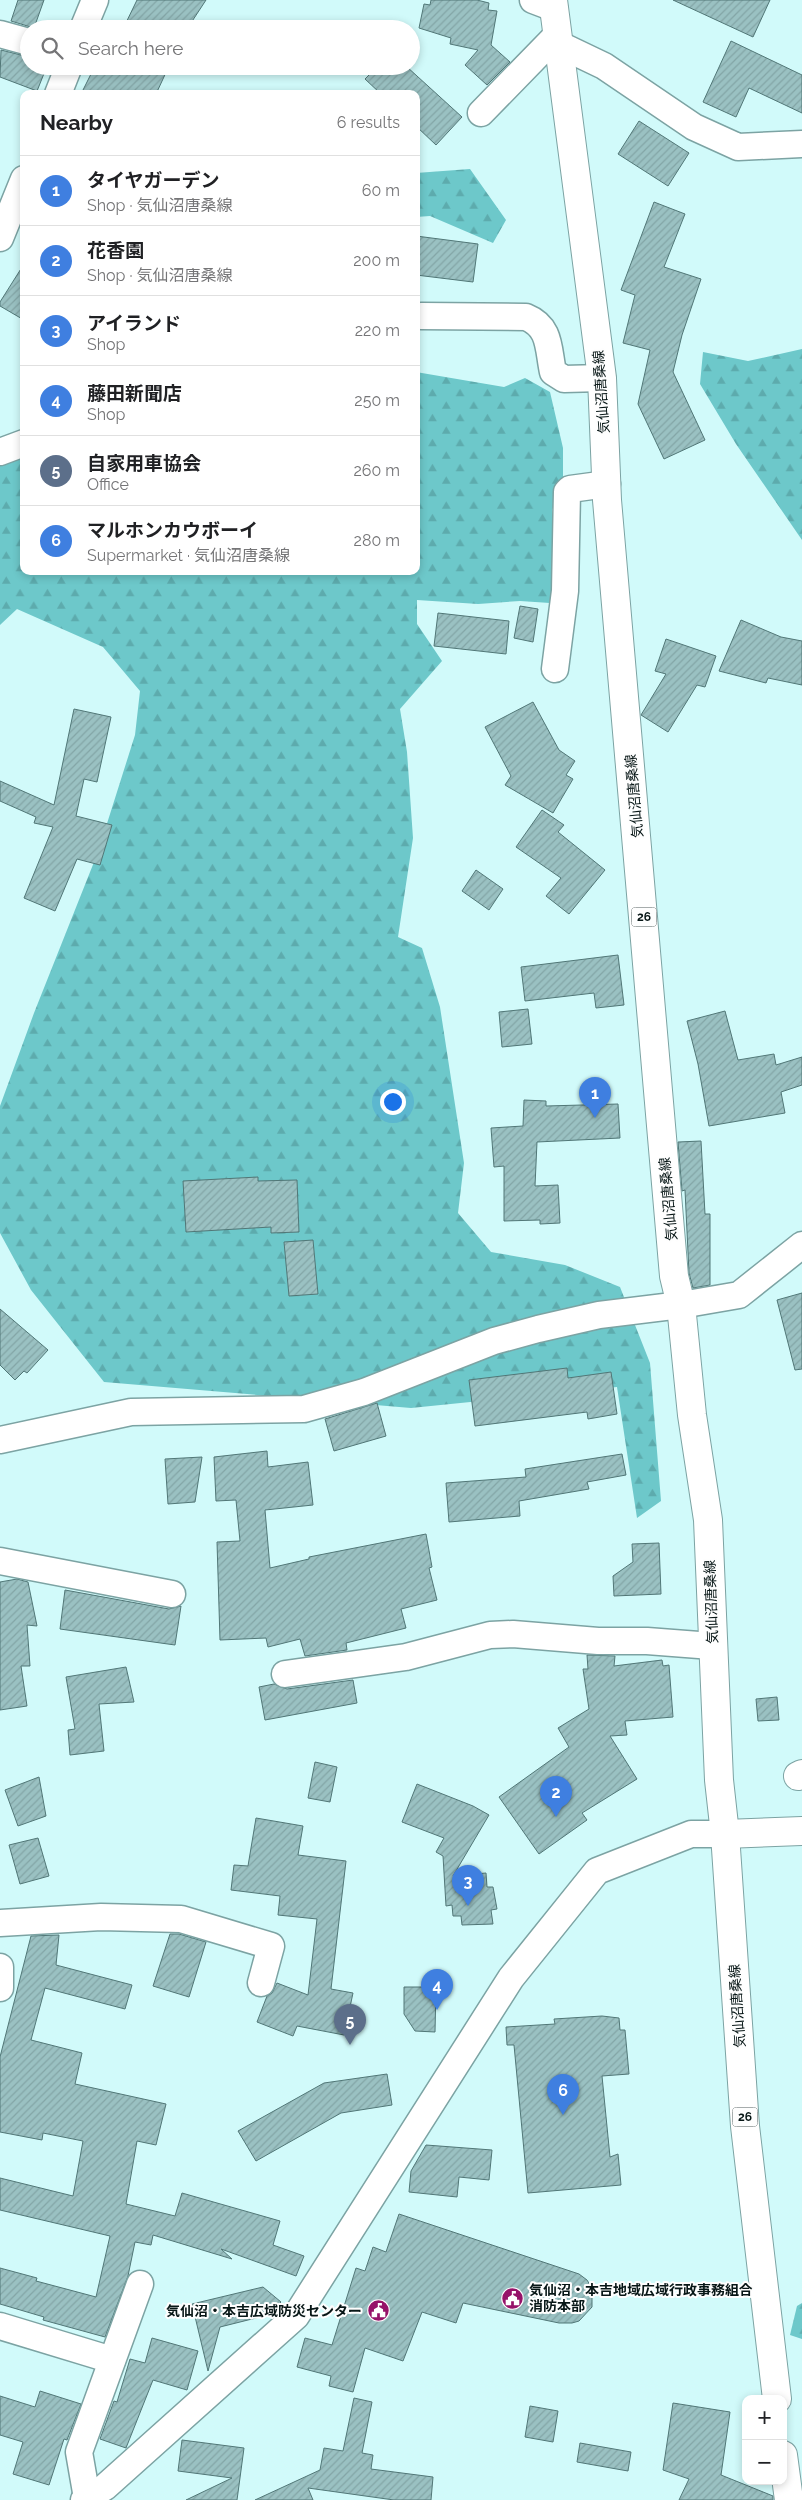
<!DOCTYPE html>
<html lang="en">
<head>
<meta charset="utf-8">
<style>
	body { margin:0; font-family:Raleway,"Noto Sans JP",sans-serif; background:#f2f2f2; color:#202124 }
	.controls { position:absolute; right:15px; bottom:15px; display:grid; overflow:hidden; border-radius:10px; box-shadow:0 2px 8px #0003 }
	.controls button { width:45px; height:45px; display:grid; place-items:center; padding:0; border:0; border-bottom:1px solid #e0e0e0; background:#fff; color:#202124; font:25px sans-serif }
	.you { position:absolute; left:392px; top:1101px; width:18px; height:18px; margin:-12px; border:4px solid #fff; border-radius:50%; background:#1a73e8; box-shadow:0 0 0 8px #1a73e833 }
	.badge { display:grid; place-items:center; width:32px; height:32px; border-radius:50%; background:#d93025; color:#fff; font-size:16px; font-weight:700 }
	.pin { position:absolute; translate:-50% -41px; filter:drop-shadow(0 1px 2px #0008) }
	.pin::after { content:''; position:absolute; top:26px; width:18px; height:15px; background:inherit; clip-path:polygon(0 0,100% 0,50% 100%) }
	.list { margin:0; padding:0; list-style:none }
	h2 { display:flex; justify-content:space-between; align-items:center; height:65px; margin:0; padding:0 20px; font-size:21px }
	h2 small { font-size:16px; font-weight:400; color:#757577 }
	.list li { display:grid; grid-template-columns:32px 1fr auto; gap:15px; align-items:center; box-sizing:border-box; height:70px; padding:0 20px; border-top:1px solid #e0e0e0 }
	.list b { display:block; font-size:19px; white-space:nowrap }
	.list p { margin:0; font-size:16px; white-space:nowrap; color:#757577 }
	.list em { font-size:16px; font-style:normal; color:#757577 }
	.icon { flex:none; width:28px; height:28px; fill:none; stroke:currentColor; stroke-width:2; stroke-linecap:round; stroke-linejoin:round }
	.map { position:relative; flex:none; width:802px; height:2500px; overflow:hidden }
	.search { position:absolute; background:#fff; box-shadow:0 2px 8px #0003; left:20px; top:20px; width:400px; height:55px; display:flex; align-items:center; gap:12px; box-sizing:border-box; padding:0 18px; border-radius:28px; color:#757577; font-size:19px }
	.panel { position:absolute; background:#fff; box-shadow:0 2px 8px #0003; left:20px; top:90px; width:400px; height:485px; border-radius:10px }
	.map>svg:first-child { display:block }
</style>
</head>
<body>
<div class="map">
<svg width="802" height="2500" viewBox="0 0 802 2500">
	<defs>
		<pattern id="forest-firs" width="22" height="20" patternUnits="userSpaceOnUse" patternTransform="scale(1.25)"><rect width="22" height="20" fill="#6dc8ca"/><path d="M5 1l3.5 6h-7zM16 11l3.5 6h-7z" fill="#5dabad"/></pattern>
		<pattern id="building-hatch" width="6" height="6" patternUnits="userSpaceOnUse" patternTransform="scale(1.25)"><rect width="6" height="6" fill="#9ac1c2"/><path d="M-1 1l2-2M0 6l6-6M5 7l2-2" fill="none" stroke="#83a5a6"/></pattern>
	</defs>
	<rect width="100%" height="100%" fill="#d1fafa"/>
	<!-- forest -->
	<g fill="url(#forest-firs)">
		<path d="M470,169L506,220L493,243L430,216L416,217V173Z"/>
		<path d="M802,349V540L736,444L700,384L703,352L748,361Z"/>
		<path d="M416,372L504,387L525,378L550,392L563,448V477L552,510L558,566L550,603L520,601L478,604L417,600V624L442,661L400,709L407,752L413,838L398,937L422,948L440,1007L464,1163L458,1213L491,1252L565,1265L620,1287L650,1363L661,1501L637,1518L617,1387L411,1408L104,1382L31,1290L0,1233V1106L34,1013L98,852L135,735L140,691L103,647L17,609L0,625V455L24,442V571H416Z"/>
		<path d="M802,2303V2339L790,2335L797,2306Z"/>
	</g>
	<!-- building -->
	<g fill="url(#building-hatch)" stroke="#517777">
		<path d="M18,0H44L34,28L11,21Z"/>
		<path d="M137,0H206L187,29H123Z"/>
		<path d="M431,0H477L489,3L488,10L497,11L491,45L510,62L487,85L465,65L478,50L450,44L451,38L419,28L424,4L430,5Z"/>
		<path d="M673,0H770L753,37Z"/>
		<path d="M731,41L802,75V113L749,88L736,117L703,102Z"/>
		<path d="M1,50L29,57V66H47L37,91L0,77Z"/>
		<path d="M95,66H169L156,94H81Z"/>
		<path d="M378,66H406L462,117L436,145L416,126V94H381L365,79Z"/>
		<path d="M639,121L689,153L668,186L618,154Z"/>
		<path d="M654,202L685,214L664,267L701,279L682,335L673,372L705,440L664,459L638,404L650,350L623,343L635,295L621,290Z"/>
		<path d="M416,236L478,244L473,282L416,275Z"/>
		<path d="M24,264V320L0,306V302Z"/>
		<path d="M520,606L538,609L533,642L514,638Z"/>
		<path d="M438,613L509,621L506,654L434,646Z"/>
		<path d="M741,620L781,637L802,641V685L768,678L766,683L719,671Z"/>
		<path d="M666,639L716,656L705,687L697,685L668,732L641,715L666,674L655,671Z"/>
		<path d="M533,702L559,750L575,761L566,775L573,779L553,813L505,785L511,776L485,727Z"/>
		<path d="M74,709L111,717L97,782L84,779L76,816L112,825L100,865L77,859L55,911L24,898L53,827L34,823L36,817L0,801V781L54,805Z"/>
		<path d="M542,810L564,825L558,832L605,870L569,914L546,896L561,878L516,847Z"/>
		<path d="M476,870L503,889L489,910L462,891Z"/>
		<path d="M618,955L624,1005L596,1008L594,993L525,1001L521,967Z"/>
		<path d="M528,1009L532,1044L502,1047L499,1012Z"/>
		<path d="M725,1011L738,1060L774,1054L776,1065L802,1057V1085L781,1092L785,1113L709,1126L698,1064L687,1021Z"/>
		<path d="M524,1100L546,1101V1106L618,1104L620,1138L537,1142L535,1186L558,1185L560,1223L540,1224V1220L504,1221V1166L494,1167L491,1128L523,1126Z"/>
		<path d="M701,1141L705,1214H710V1285L693,1288L689,1273L685,1190L682,1191L678,1142Z"/>
		<path d="M258,1177V1181L297,1180L299,1232L271,1233V1227L186,1232L183,1181Z"/>
		<path d="M313,1240L318,1294L289,1296L284,1242Z"/>
		<path d="M802,1293V1369L795,1370L777,1300Z"/>
		<path d="M0,1309L48,1350L27,1373L24,1371L15,1380L0,1365Z"/>
		<path d="M567,1368L568,1378L611,1372L617,1414L588,1419L587,1412L475,1426L469,1380Z"/>
		<path d="M377,1403L386,1436L334,1451L325,1419Z"/>
		<path d="M267,1451L268,1467L308,1462L313,1505L265,1510L270,1568L309,1559V1557L426,1534L432,1567L429,1568L437,1600L401,1609L406,1628L346,1643L347,1650L305,1656L300,1639L268,1647L266,1638L220,1640L217,1542L240,1541L236,1500L216,1501L214,1457Z"/>
		<path d="M622,1454L626,1475L587,1482L589,1489L519,1501L520,1516L449,1522L446,1483L526,1477L525,1469Z"/>
		<path d="M202,1457L195,1502L168,1504L165,1459Z"/>
		<path d="M659,1543L661,1594L614,1596L613,1576L633,1562L632,1544Z"/>
		<path d="M17,1579L28,1582L37,1626L27,1625L30,1666H21L27,1706L0,1710V1582Z"/>
		<path d="M65,1590L169,1609L181,1606L175,1645L60,1629Z"/>
		<path d="M587,1655L615,1656L614,1666L662,1660L663,1666L669,1665L673,1717L625,1721L627,1735L610,1736L637,1779L582,1813L587,1820L539,1854L499,1797L569,1747L558,1728L589,1709L583,1669H588Z"/>
		<path d="M126,1667L134,1702L99,1704L104,1751L70,1755L68,1730L75,1729L66,1677Z"/>
		<path d="M353,1680L357,1703L265,1720L259,1687L274,1684L287,1689Z"/>
		<path d="M777,1697L779,1720L758,1721L756,1699Z"/>
		<path d="M315,1762L337,1767L330,1802L308,1798Z"/>
		<path d="M39,1777L46,1816L18,1826L5,1790Z"/>
		<path d="M417,1784L473,1806L489,1815L453,1876L486,1873L487,1887H493L497,1909L491,1910L493,1924L462,1925L461,1916H453L452,1905L446,1906L443,1856L436,1852L444,1838L402,1822Z"/>
		<path d="M256,1818L303,1826L298,1855L346,1861L331,1989L353,1993L344,2035L297,2026L293,2036L257,2022L267,1996L272,1993L277,1983L308,1995L317,1919L278,1915L280,1896L231,1890L234,1865L248,1866Z"/>
		<path d="M38,1838L49,1876L20,1884L9,1845Z"/>
		<path d="M170,1934H179L206,1942L189,1997L153,1986Z"/>
		<path d="M59,1935L56,1965L132,1985L125,2009L45,1988L31,2040L82,2053L75,2084L166,2104L156,2145L137,2141L126,2204L175,2216L182,2193L280,2221L273,2245L304,2256L296,2276L221,2249L232,2259L153,2235L151,2245L135,2242L128,2276L105,2337L43,2320L44,2317L0,2304V2268L37,2278L36,2281L96,2297L110,2236L0,2210V2178L73,2196L83,2141L43,2133L42,2140L0,2132V2057L31,1936Z"/>
		<path d="M404,1987H436L435,2032L415,2031L404,2014Z"/>
		<path d="M602,2016L619,2018L620,2030H625L629,2074L602,2076L610,2157L618,2154L621,2185L528,2193L514,2045H507L506,2027L555,2024L554,2019Z"/>
		<path d="M387,2074L392,2105L341,2113L256,2161L238,2131L324,2083Z"/>
		<path d="M426,2145L492,2150L489,2180L459,2177L457,2197L409,2192L411,2171Z"/>
		<path d="M399,2214L579,2274L587,2280L592,2288V2307L579,2321L572,2323H559L463,2303L456,2323L422,2312L403,2361L365,2348L353,2392L329,2386L331,2376L297,2367L305,2338L332,2345L356,2268L365,2271L373,2247L386,2252Z"/>
		<path d="M263,2287L281,2302L268,2315L220,2327L208,2371L192,2304Z"/>
		<path d="M152,2338L198,2351L187,2390L153,2380L126,2448L100,2439L114,2401L117,2402L130,2359L145,2363Z"/>
		<path d="M40,2391L81,2404L67,2440L64,2439L49,2485L13,2474L23,2442L0,2435V2396L35,2407Z"/>
		<path d="M354,2398L372,2402L362,2453L373,2455L371,2469L433,2477L431,2500H394L308,2488L313,2500H255L320,2470L324,2448L343,2451Z"/>
		<path d="M673,2403L730,2412L721,2475L773,2496V2500H679L689,2479L663,2470Z"/>
		<path d="M530,2406L558,2411L553,2442L525,2437Z"/>
		<path d="M182,2440L244,2448L237,2500H186L232,2478L178,2471Z"/>
		<path d="M580,2443L631,2452L628,2471L577,2462Z"/>
	</g>
	<g fill="none" stroke-linecap="round" stroke-linejoin="round">
		<defs>
			<g id="street">
				<path d="M533,0L554,8"/>
				<path d="M83,29L95,0"/>
				<path d="M0,34L29,42"/>
				<path d="M558,44L604,66L694,127L738,147L802,144"/>
				<path d="M58,94L69,66"/>
				<path d="M481,113L557,35"/>
				<path d="M0,238L24,179"/>
				<path d="M421,316L526,317C551,327 548,349 553,372L564,379L602,378"/>
				<path d="M0,452L24,443"/>
				<path d="M555,669L565,591L567,492L570,489L607,484"/>
				<path d="M0,1440L131,1412L304,1409L364,1392L494,1341L538,1329L599,1315L681,1305L739,1295L802,1245"/>
				<path d="M0,1561L172,1594"/>
				<path d="M285,1674L406,1657L490,1635L513,1634L598,1641H647L712,1646"/>
				<path d="M0,1923L101,1917L181,1919L271,1946L261,1983"/>
				<path d="M0,1967V1988"/>
				<path d="M0,2326L112,2360"/>
				<path d="M87,2498L79,2452L140,2284"/>
				<path d="M84,2500L105,2487L296,2316L511,1978L597,1871L691,1834H725"/>
			</g>
			<g id="secondary">
				<path d="M798,1776L802,1774"/>
				<path d="M725,1834L802,1831"/>
			</g>
			<g id="primary">
				<path d="M553,0L602,378L607,500L674,1276L681,1305L692,1415L708,1520L719,1780L725,1834L745,2126L777,2399"/>
				<path d="M783,2455L789,2500"/>
			</g>
		</defs>
		<!-- street casing -->
		<use href="#street" stroke="#7ca3a3" stroke-width="29"/>
		<!-- secondary casing -->
		<use href="#secondary" stroke="#7ca3a3" stroke-width="30"/>
		<!-- primary casing -->
		<use href="#primary" stroke="#7ca3a3" stroke-width="30"/>
		<!-- street -->
		<use href="#street" stroke="#fff" stroke-width="26"/>
		<!-- secondary -->
		<use href="#secondary" stroke="#fff" stroke-width="28"/>
		<!-- primary -->
		<use href="#primary" stroke="#fff" stroke-width="28"/>
	</g>
	<!-- icons -->
	<defs>
		<symbol id="civic-disc" viewBox="-11 -11 22 22"><circle r="9.5" fill="#961269" stroke="#fefefe"/><path d="M-.6-6.5H3V-4.5H.6V-3L4-1V1h2V6H-6V1h2V-1L-.6-3ZM-1.2 2.5V6h2.4V2.5Z" fill="#fff"/></symbol>
	</defs>
	<g fill-rule="evenodd">
		<use href="#civic-disc" x="500" y="2286" width="25" height="25"/>
		<use href="#civic-disc" x="366" y="2298" width="25" height="25"/>
	</g>
	<g text-anchor="middle" stroke-width="4" stroke-linejoin="round" paint-order="stroke">
		<!-- shield labels -->
		<g fill="#fefefe" stroke="#515c5c" stroke-width="1">
			<rect x="631.5" y="907.5" width="25" height="19" rx="4"/>
			<rect x="732.5" y="2107.5" width="25" height="19" rx="4"/>
		</g>
		<g font-size="12" font-weight="bold" fill="#071616">
			<text x="644" y="921">26</text>
			<text x="745" y="2121">26</text>
		</g>
		<!-- street labels -->
		<g font-size="14" fill="#071616" stroke="#fefefe">
			<text transform="translate(601 392) rotate(-94)" y="5">気仙沼唐桑線</text>
			<text transform="translate(634 796) rotate(-95)" y="5">気仙沼唐桑線</text>
			<text transform="translate(668 1199) rotate(-95)" y="5">気仙沼唐桑線</text>
			<text transform="translate(711 1602) rotate(-92)" y="5">気仙沼唐桑線</text>
			<text transform="translate(737 2006) rotate(-94)" y="5">気仙沼唐桑線</text>
		</g>
		<!-- poi labels -->
		<g font-size="14" font-weight="bold" fill="#071616" stroke="#fefefe" text-anchor="start">
			<text x="529" y="2295">気仙沼・本吉地域広域行政事務組合<tspan x="529" dy="16">消防本部</tspan></text>
			<text x="362" y="2316" text-anchor="end">気仙沼・本吉広域防災センター</text>
		</g>
	</g>
</svg>
<div class="controls">
<button>+</button>
<button>−</button>
</div>
<div class="you"></div>
<div class="pin badge" style="left:595px;top:1118px;background:#3f7fe0">1</div>
<div class="pin badge" style="left:556px;top:1817px;background:#3f7fe0">2</div>
<div class="pin badge" style="left:468px;top:1906px;background:#3f7fe0">3</div>
<div class="pin badge" style="left:437px;top:2010px;background:#3f7fe0">4</div>
<div class="pin badge" style="left:350px;top:2045px;background:#5c6f8a">5</div>
<div class="pin badge" style="left:563px;top:2115px;background:#3f7fe0">6</div>
<div class="search"><svg class="icon" aria-label="search" viewBox="0 0 24 24"><circle cx="10" cy="10" r="6"/><path d="M15 15l6 6"/></svg>Search here</div>
<section class="panel">
<h2>Nearby<small>6 results</small></h2>
<ul class="list">
<li><span class="badge" style="background:#3f7fe0">1</span><div><b>タイヤガーデン</b><p>Shop · 気仙沼唐桑線</p></div><em>60 m</em></li>
<li><span class="badge" style="background:#3f7fe0">2</span><div><b>花香園</b><p>Shop · 気仙沼唐桑線</p></div><em>200 m</em></li>
<li><span class="badge" style="background:#3f7fe0">3</span><div><b>アイランド</b><p>Shop</p></div><em>220 m</em></li>
<li><span class="badge" style="background:#3f7fe0">4</span><div><b>藤田新聞店</b><p>Shop</p></div><em>250 m</em></li>
<li><span class="badge" style="background:#5c6f8a">5</span><div><b>自家用車協会</b><p>Office</p></div><em>260 m</em></li>
<li><span class="badge" style="background:#3f7fe0">6</span><div><b>マルホンカウボーイ</b><p>Supermarket · 気仙沼唐桑線</p></div><em>280 m</em></li>
</ul>
</section>
</div>
</body>
</html>
